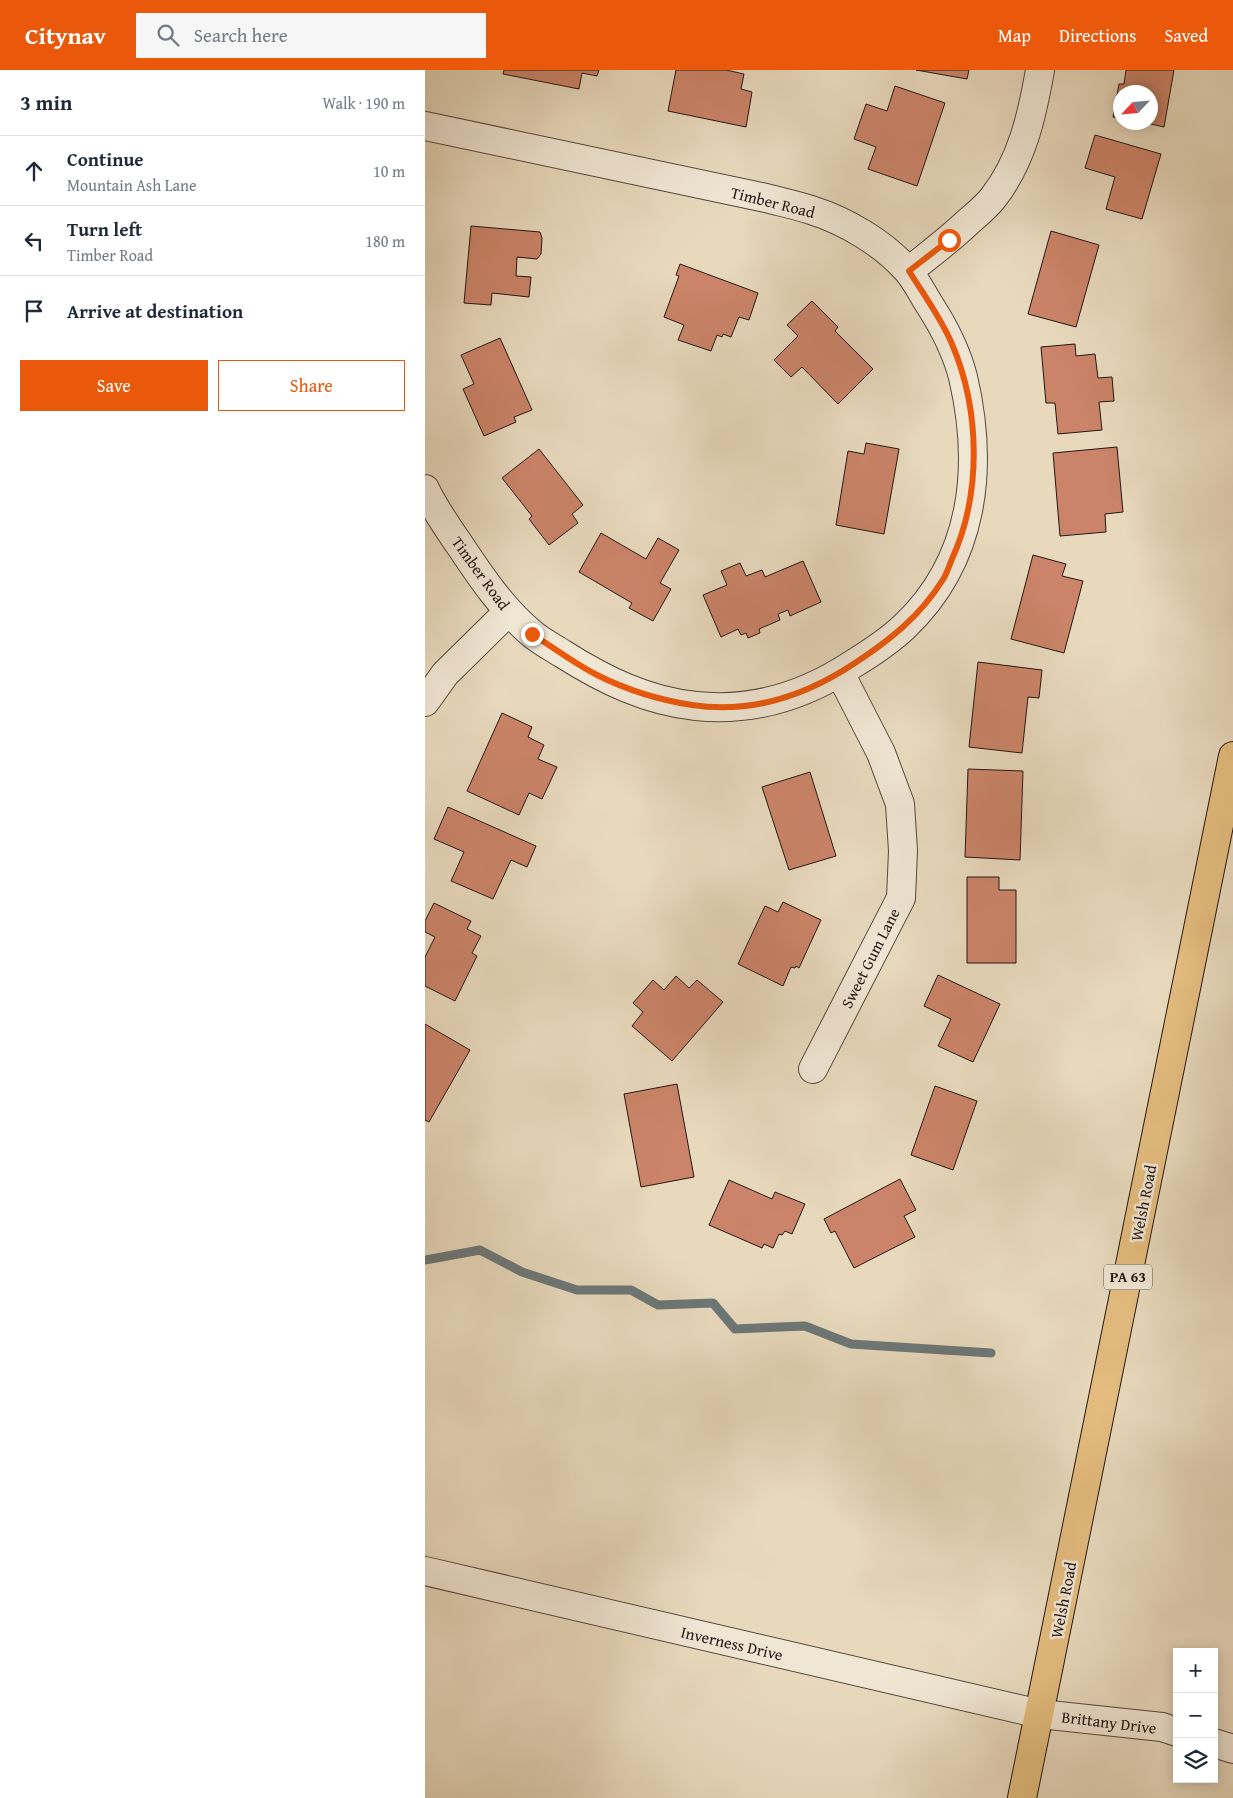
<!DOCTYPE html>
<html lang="en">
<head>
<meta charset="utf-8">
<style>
	body { margin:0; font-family:"Gentium Book Plus",serif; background:#f6f6f7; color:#1f2937 }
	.controls { position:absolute; right:15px; bottom:15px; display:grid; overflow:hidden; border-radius:0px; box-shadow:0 2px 12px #0003 }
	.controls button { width:45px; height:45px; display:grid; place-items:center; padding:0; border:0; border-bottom:1px solid #e0e1e3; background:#fff; color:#1f2937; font:25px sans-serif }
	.compass { position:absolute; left:688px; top:15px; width:45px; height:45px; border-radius:50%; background:#fff; box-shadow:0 2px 12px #0003; rotate:244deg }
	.stop { position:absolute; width:15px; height:15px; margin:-11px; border:4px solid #ea580c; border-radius:50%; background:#fff }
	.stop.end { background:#ea580c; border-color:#fff; box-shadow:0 1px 5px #0008 }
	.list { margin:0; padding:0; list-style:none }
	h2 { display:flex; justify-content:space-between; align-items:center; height:65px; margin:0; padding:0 20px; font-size:21px }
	h2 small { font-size:16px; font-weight:400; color:#747a83 }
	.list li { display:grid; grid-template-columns:32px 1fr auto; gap:15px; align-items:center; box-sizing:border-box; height:70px; padding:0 20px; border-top:1px solid #e0e1e3 }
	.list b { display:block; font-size:19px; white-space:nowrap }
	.list p { margin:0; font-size:16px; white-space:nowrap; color:#747a83 }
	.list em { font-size:16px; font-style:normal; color:#747a83 }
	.actions { display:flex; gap:10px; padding:15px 20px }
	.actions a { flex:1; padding:11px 0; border:1px solid #ea580c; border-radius:0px; text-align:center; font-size:18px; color:#ea580c }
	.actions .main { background:#ea580c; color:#fff }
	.icon { flex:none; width:28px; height:28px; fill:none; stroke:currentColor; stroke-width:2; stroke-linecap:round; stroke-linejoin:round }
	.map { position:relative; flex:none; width:808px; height:1728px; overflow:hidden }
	header { display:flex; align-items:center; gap:30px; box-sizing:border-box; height:70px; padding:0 25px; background:#ea580c; color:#fff }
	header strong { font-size:24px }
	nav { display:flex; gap:28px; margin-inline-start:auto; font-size:18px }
	.search { width:350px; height:45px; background:#f6f6f7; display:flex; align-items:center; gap:12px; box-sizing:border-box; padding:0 18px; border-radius:0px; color:#747a83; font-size:19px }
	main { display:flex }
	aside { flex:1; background:#fff }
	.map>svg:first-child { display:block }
</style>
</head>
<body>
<header>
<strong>Citynav</strong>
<div class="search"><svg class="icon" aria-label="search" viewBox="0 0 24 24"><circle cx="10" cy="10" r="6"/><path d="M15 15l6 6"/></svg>Search here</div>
<nav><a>Map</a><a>Directions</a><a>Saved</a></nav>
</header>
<main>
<aside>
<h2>3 min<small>Walk · 190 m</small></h2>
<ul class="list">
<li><svg class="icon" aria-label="ahead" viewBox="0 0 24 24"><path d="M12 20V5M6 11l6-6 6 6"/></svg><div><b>Continue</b><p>Mountain Ash Lane</p></div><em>10 m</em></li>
<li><svg class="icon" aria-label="left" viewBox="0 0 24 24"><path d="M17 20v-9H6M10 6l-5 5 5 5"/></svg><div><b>Turn left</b><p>Timber Road</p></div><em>180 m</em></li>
<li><svg class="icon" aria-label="arrive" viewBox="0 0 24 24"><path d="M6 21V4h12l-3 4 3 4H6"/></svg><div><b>Arrive at destination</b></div></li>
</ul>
<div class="actions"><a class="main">Save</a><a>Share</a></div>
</aside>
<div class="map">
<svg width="808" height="1728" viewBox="0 0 808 1728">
	<rect width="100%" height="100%" fill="#e8d9bd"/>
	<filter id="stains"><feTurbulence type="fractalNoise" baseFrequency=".004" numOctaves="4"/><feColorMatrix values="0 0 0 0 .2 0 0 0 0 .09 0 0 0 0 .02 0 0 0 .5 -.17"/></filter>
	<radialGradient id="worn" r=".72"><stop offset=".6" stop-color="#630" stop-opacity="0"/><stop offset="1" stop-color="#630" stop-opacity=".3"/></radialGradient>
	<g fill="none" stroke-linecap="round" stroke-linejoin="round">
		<!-- stream -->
		<path stroke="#6c7778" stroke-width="9" d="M0,1190L55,1180L97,1202L152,1220H206L233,1235L288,1233L310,1259L380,1256L426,1274L566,1283"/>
	</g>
	<!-- building -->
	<g fill="#cb8469" stroke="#231713">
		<path d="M79,0H174L172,6L157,3L154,19L78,4Z"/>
		<path d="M251,0H301L319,4L316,19L327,22L321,57L243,41Z"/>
		<path d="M491,0H544L542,9Z"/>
		<path d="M701,0H749L739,57L717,52H726V22H696V49L688,47L694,14H699Z"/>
		<path d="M470,16L520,33L492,116L443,99L451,77L429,69L441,34L462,41Z"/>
		<path d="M670,65L736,84L717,149L681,139L690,107L660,98Z"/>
		<path d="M46,156L115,162L117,168L116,184L112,189L92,187L91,206L106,207L104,227L67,223L66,235L39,233Z"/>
		<path d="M626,161L674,175L651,257L603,244Z"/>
		<path d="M255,194L333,223L324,250L314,247L306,267L298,264L297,267L292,265L286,281L253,270L259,255L239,247L254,206L251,205Z"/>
		<path d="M387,231L413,257L410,261L448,299L413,334L377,297L366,307L349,290L373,266L362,255Z"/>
		<path d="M75,268L107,340L89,347L91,352L59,366L38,319L49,314L36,285Z"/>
		<path d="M650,274L651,286L670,284L673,308L687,307L689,331L674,332L677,360L633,364L630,333H621L616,277Z"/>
		<path d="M441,373L474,379L459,464L411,455L423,381L439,384Z"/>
		<path d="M692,377L698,442L680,444L681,462L635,466L628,383Z"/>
		<path d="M114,379L158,435L147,444L153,453L124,475L104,449L107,446L77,408Z"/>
		<path d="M176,463L221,489L233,468L254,480L235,513L246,519L228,551L204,538L207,533L154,502Z"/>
		<path d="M608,485L641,494L637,506L658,511L639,583L586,569Z"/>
		<path d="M378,491L396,532L365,546L363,540L353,544L355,550L334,559L335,563L323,568L321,563L316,565L313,559L296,567L278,525L302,515L296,501L315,493L321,506L337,500L340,507Z"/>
		<path d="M553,592L617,600L614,628L603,627L597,683L544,677Z"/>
		<path d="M77,643L107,657L103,667L119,675L113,689L132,697L117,729L104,723L94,745L42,721Z"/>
		<path d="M543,699L598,701L595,790L540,787Z"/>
		<path d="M385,702L411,786L364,800L337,717Z"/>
		<path d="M23,737L111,776L102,797L86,790L68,829L26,811L39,782L9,769Z"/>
		<path d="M542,807H574V820H591V893H542Z"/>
		<path d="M358,832L396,850L374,898L371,896L370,898L366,897L358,916L313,894L340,836L353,842Z"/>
		<path d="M9,833L46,851L42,859L56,866L47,883L52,886L30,931L0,916V887L10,867L0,862V851Z"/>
		<path d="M513,905L575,934L548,992L513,976L526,949L499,936Z"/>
		<path d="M251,906L264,918L272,910L298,932L247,991L207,956L218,942L208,933L228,910L239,920Z"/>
		<path d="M0,954L45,980L4,1052L0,1050Z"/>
		<path d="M252,1014L269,1107L216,1117L199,1024Z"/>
		<path d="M510,1016L552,1031L528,1100L486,1085Z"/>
		<path d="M475,1109L491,1140L479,1146L490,1167L429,1198L410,1161L406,1163L399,1149Z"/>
		<path d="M304,1110L347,1129L350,1122L380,1134L367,1164L360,1161L357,1165L354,1164L348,1178L339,1174L337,1178L284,1155Z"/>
	</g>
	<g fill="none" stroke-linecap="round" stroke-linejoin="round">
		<defs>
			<g id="minor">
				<path d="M0,56L341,128C356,132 371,135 386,140C421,151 458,173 482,200C491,210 497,223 504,234C519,257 531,280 538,307C559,397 550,490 479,557C464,571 446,583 428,594C381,625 328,642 271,636C222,631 179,610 138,584C127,577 115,571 105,562C77,538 56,507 36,477C23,458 10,440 0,419"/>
				<path d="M484,201C504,185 524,170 543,152C551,145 561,137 568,128C597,91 607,46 615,0"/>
				<path d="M0,632L20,604L83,542"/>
				<path d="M388,999L476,828L478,781L475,734L456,683L415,603"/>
				<path d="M0,1501L615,1644L737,1657L752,1662"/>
				<path d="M789,1673L808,1679"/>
			</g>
			<path id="primary" d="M597,1728L808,686"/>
		</defs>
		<!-- minor casing -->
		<use href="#minor" stroke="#54483e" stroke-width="30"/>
		<!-- primary casing -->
		<use href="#primary" stroke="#231713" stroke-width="30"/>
		<!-- minor -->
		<use href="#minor" stroke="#f0e6d4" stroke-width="28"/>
		<!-- primary -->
		<use href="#primary" stroke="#e4bc7e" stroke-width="28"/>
	</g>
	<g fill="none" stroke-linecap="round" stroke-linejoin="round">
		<!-- route -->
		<path stroke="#ea580c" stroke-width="6" d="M107,564C129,578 150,594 172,605C202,620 234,630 267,635C326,644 382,625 430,593C465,570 495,546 517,511C522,504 524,496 527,489C557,423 555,340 527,274C516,248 499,225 484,201L524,170"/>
	</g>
	<g text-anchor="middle" stroke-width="5" stroke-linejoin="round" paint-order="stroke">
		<!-- shield labels -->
		<rect fill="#f0e6d4" stroke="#60554d" stroke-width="1" x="679" y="1194.5" width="48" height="25" rx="4"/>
		<g font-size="15" font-weight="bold" fill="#231713">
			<text x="703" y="1212">PA 63</text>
		</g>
		<!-- street labels -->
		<g font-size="16" fill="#231713" stroke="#f0e6d4">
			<text transform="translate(348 132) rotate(14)" y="6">Timber Road</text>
			<text transform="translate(56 503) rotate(54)" y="6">Timber Road</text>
			<text transform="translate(445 888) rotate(-63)" y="6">Sweet Gum Lane</text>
			<text transform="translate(718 1133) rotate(-79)" y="6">Welsh Road</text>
			<text transform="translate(638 1530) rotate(-79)" y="6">Welsh Road</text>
			<text transform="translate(307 1573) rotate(13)" y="6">Inverness Drive</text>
			<text transform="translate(684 1652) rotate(7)" y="6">Brittany Drive</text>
		</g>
	</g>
	<rect width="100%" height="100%" filter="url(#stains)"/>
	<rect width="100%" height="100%" fill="url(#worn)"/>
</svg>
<div class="controls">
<button>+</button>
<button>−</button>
<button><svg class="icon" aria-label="layers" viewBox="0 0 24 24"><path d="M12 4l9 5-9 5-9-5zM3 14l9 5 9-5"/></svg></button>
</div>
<svg class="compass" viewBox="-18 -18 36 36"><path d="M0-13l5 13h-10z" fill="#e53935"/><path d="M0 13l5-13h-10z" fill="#747a83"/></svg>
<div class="stop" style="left:524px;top:170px"></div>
<div class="stop end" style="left:107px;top:564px"></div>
</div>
</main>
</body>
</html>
